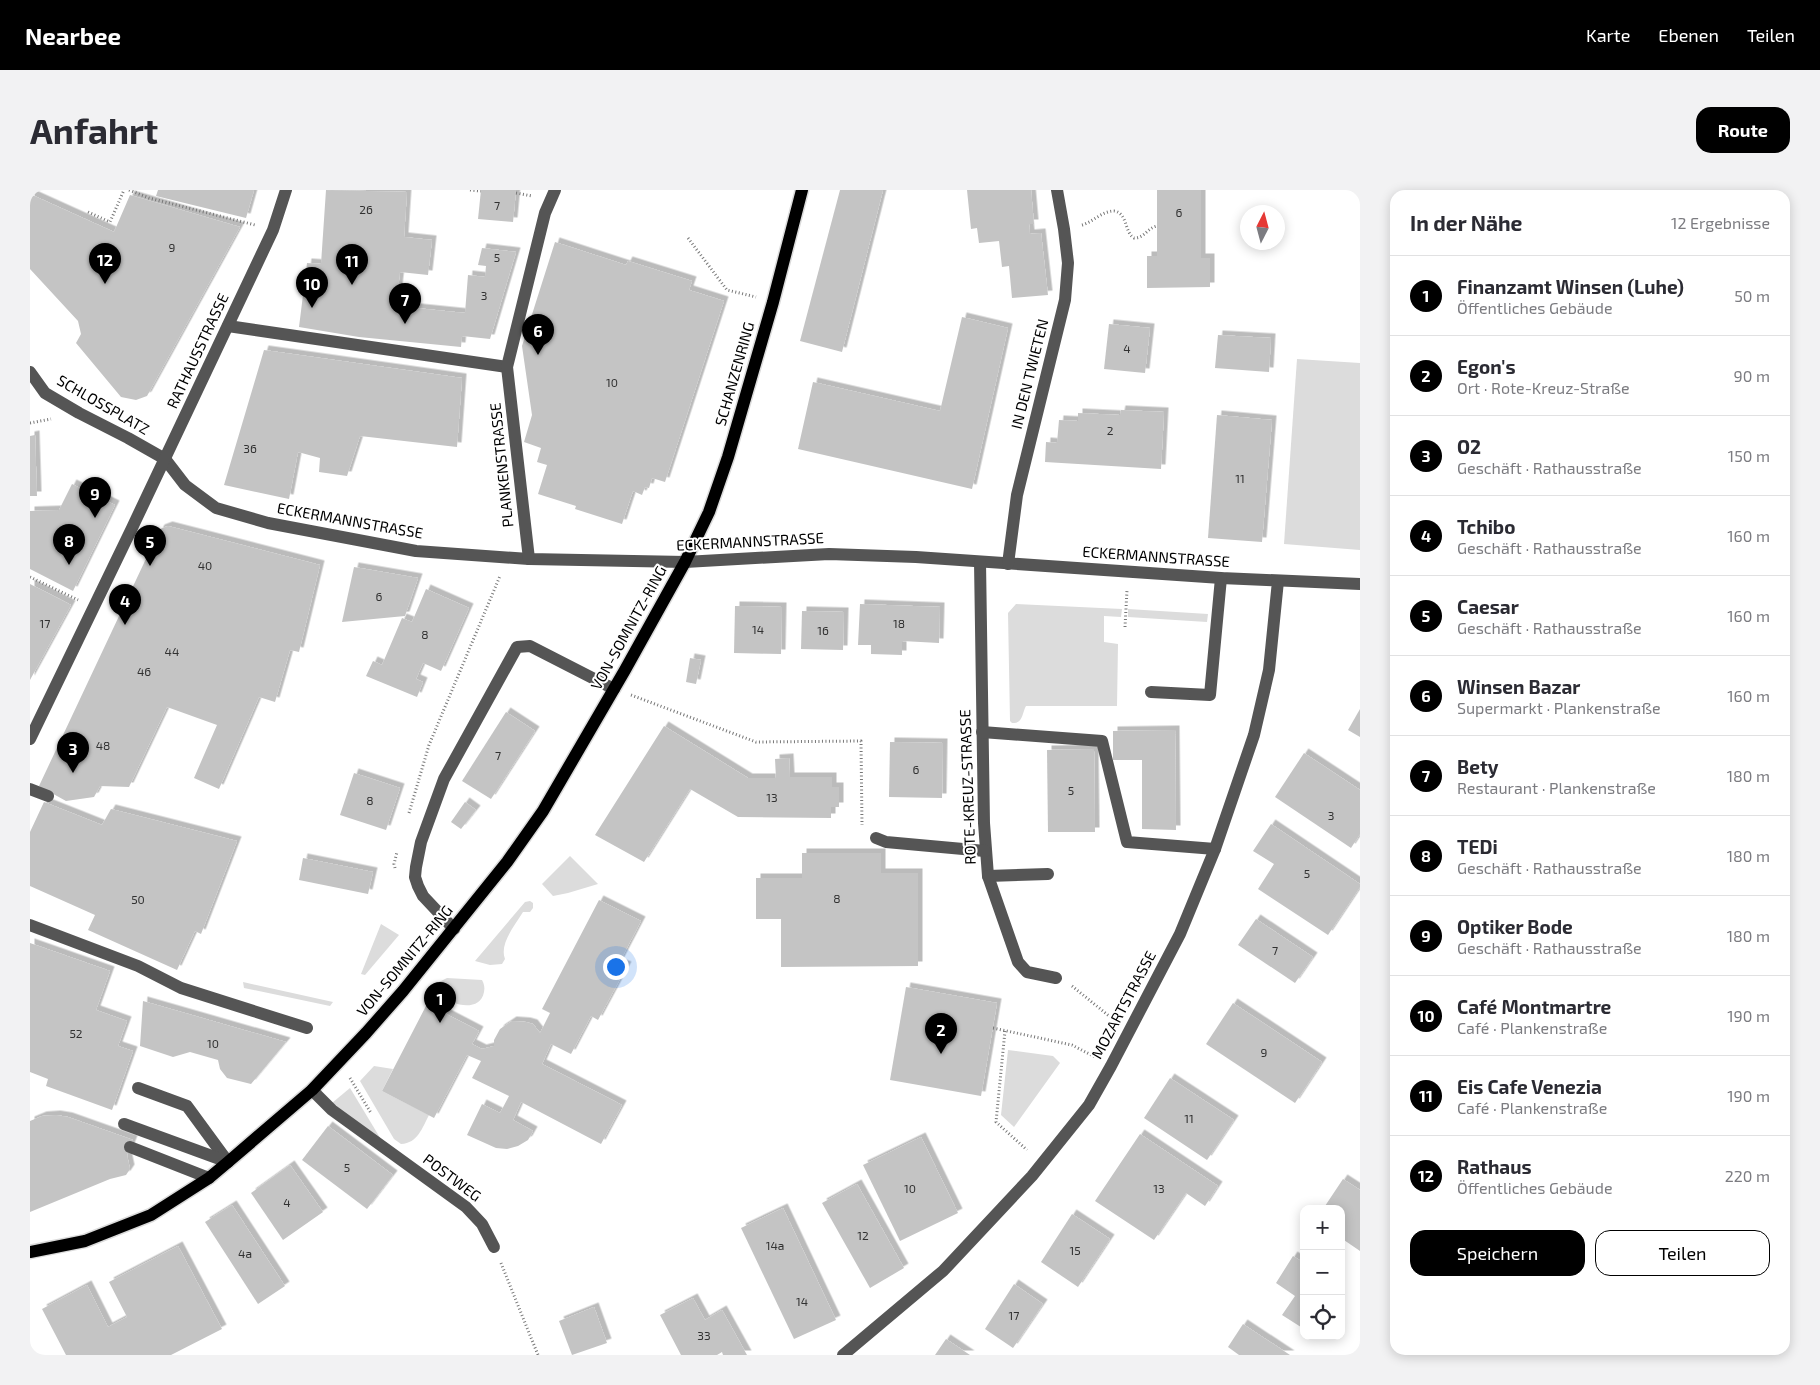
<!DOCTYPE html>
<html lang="de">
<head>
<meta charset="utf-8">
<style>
	body { margin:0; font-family:"Exo 2",sans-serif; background:#f2f2f3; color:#2b2b33 }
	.controls { position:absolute; right:15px; bottom:15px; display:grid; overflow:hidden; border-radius:10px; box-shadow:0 2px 12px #0003 }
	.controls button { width:45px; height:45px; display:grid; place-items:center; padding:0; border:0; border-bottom:1px solid #e1e1e2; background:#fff; color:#2b2b33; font:25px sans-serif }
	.compass { position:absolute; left:1210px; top:15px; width:45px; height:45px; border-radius:50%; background:#fff; box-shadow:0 2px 12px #0003; rotate:6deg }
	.you { position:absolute; left:585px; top:776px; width:18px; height:18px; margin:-12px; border:4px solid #fff; border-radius:50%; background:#1a73e8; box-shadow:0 0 0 8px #1a73e833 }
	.badge { display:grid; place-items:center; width:32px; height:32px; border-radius:50%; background:#000; color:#fff; font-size:16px; font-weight:700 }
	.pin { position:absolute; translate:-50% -41px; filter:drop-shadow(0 1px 2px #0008) }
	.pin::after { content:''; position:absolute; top:26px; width:18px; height:15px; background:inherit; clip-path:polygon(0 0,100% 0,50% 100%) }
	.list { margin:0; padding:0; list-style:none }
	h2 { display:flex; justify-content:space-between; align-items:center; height:65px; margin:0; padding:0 20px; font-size:21px }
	h2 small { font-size:16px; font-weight:400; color:#7c7c81 }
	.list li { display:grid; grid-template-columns:32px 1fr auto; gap:15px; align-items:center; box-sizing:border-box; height:80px; padding:0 20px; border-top:1px solid #e1e1e2 }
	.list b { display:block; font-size:19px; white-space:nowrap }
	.list p { margin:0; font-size:16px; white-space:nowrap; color:#7c7c81 }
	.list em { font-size:16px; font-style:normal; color:#7c7c81 }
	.actions { display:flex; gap:10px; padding:15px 20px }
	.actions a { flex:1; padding:11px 0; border:1px solid #000; border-radius:15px; text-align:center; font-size:18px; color:#000 }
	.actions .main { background:#000; color:#fff }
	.icon { flex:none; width:28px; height:28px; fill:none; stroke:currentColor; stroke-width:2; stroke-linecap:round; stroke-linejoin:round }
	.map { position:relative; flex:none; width:1330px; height:1165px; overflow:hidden; border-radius:15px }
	header { display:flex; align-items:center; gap:30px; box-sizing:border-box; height:70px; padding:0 25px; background:#000; color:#fff }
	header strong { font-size:24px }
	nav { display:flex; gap:28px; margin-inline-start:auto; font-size:18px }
	.intro { display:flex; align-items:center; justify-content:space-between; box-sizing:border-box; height:120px; padding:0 30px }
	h1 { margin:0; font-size:35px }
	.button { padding:12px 22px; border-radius:15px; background:#000; color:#fff; font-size:18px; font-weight:700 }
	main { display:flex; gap:30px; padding:0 30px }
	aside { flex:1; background:#fff; border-radius:15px; box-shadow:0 2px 12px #0003 }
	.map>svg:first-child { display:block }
</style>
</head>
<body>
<header>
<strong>Nearbee</strong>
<nav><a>Karte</a><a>Ebenen</a><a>Teilen</a></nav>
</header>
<div class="intro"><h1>Anfahrt</h1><a class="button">Route</a></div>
<main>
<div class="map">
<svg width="1330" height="1165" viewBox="0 0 1330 1165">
	<defs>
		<filter id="shadow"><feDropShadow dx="4.5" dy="-4.5" stdDeviation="0" flood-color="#0004"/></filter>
	</defs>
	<rect width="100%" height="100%" fill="#fff"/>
	<!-- green -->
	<g fill="#dcdcdc">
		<path d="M1267,169L1330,173V360L1254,354Z"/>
		<path d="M986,414L1092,419L1091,427L1074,426V452L1088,454L1087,516H996C992,523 993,534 982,533L980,531L978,423Z"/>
		<path d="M1098,419L1178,424L1177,432L1098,427Z"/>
		<path d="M540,666L568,694L538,703L523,706L512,694Z"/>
		<path d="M500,711L503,713V718L500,722H493C485,735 469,754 475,769L472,774L460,775L445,771L495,712Z"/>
		<path d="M351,734L369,745L335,785L331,784Z"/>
		<path d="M417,788L452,790C454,794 455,797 454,802C450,823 422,815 410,806L409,792Z"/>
		<path d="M213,792L303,812L300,816L214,798Z"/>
		<path d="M978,860L1023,866L1030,873L984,937L971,925Z"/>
		<path d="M344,876L363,879L352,901L399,925C392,938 388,953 371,954L364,949L330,891Z"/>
		<path d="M320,898L352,951L302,913Z"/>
	</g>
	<!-- building -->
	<g fill="#c4c4c4" filter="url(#shadow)">
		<path d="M128,0H224L216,28L126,6Z"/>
		<path d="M296,0L377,2L374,47L402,50L398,85L370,82L366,116L435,123L438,85L455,87L456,76L448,75L452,58L486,62L460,149L432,146L431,157L329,147L269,137L277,73L291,74Z"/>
		<path d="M451,0H486L483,32L448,29Z"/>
		<path d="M810,0H853L812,162L770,151Z"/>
		<path d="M937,0H1001L1004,34H999L1000,44L1011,43L1018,105L982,108L979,76L972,77L969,51L949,53L947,38L941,39Z"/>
		<path d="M1127,0H1171V68H1180V97L1117,98V66H1127Z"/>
		<path d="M0,4L84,42L100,5L210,37L117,206L106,210L91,207L46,153L51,144L48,131L0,79Z"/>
		<path d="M525,52L596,75L598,71L662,91L659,100L694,111L635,292L622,288L619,298L615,297L612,305L603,301L592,334L545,319L546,316L508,304L517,275L507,272L511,258L494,252L502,225L492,156Z"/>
		<path d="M932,127L978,138L942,299L768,259L783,192L910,221Z"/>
		<path d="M1079,134L1120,138L1115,183L1074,179Z"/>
		<path d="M1188,145L1241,148L1239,182L1185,178Z"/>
		<path d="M234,160L432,188L427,257L330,246L317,286L289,282L290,268L268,262L259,309L194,295Z"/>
		<path d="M1091,220L1134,222L1131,279L1015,272L1016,252L1027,253L1029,230L1048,231V223L1090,225Z"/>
		<path d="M1187,225L1242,230L1232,352L1178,348Z"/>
		<path d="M5,245L7,306H0V246Z"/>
		<path d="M42,294L85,315L43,401L0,379V321L29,320Z"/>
		<path d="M138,336L290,375L269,462L260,460L245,512L229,507L189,599L164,588L187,535L137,517L99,597L70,596L64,607L36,611L9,596L130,339Z"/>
		<path d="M324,377L388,388L375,426L312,432Z"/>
		<path d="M0,394L41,415L0,490Z"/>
		<path d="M396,399L439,418L411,481L393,473L386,489L393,492L387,507L336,486L343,471L352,475L372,428L382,432Z"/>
		<path d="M830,414L910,417L909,453L872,451V465L841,464V455H828Z"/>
		<path d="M705,416L752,417L751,464L704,463Z"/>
		<path d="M772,421L814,422L813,460L771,459Z"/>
		<path d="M660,468L671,470L666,494L656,492Z"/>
		<path d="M1330,519V547L1318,540Z"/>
		<path d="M476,522L505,541L461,609L432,591Z"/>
		<path d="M634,536L718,588H746L745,569L759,568L760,587H802V597H809V617H801V628L708,627L660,599L614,672L565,645Z"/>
		<path d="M1145,540L1146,640L1112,639V570H1083V541Z"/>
		<path d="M860,552L913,553L912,608L859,607Z"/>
		<path d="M1064,559L1065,642H1018L1017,560Z"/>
		<path d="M1274,563L1330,600V644L1321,658L1245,607Z"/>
		<path d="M324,583L370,598L356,640L310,625Z"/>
		<path d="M14,612L72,635L81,619L207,651L171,744L165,741L147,780L58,740L65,725L0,696V642Z"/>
		<path d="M435,612L446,620L431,639L421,632Z"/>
		<path d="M1241,634L1330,694V697L1298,745L1228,699L1244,674L1223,661Z"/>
		<path d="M772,663H851V683H888V776L751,777V729H726V688H772Z"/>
		<path d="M273,668L343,682L338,704L269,690Z"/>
		<path d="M569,710L611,731L589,773L597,776L568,830L561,826L541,864L521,854L512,874L592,915L571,954L491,912L483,930L503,941L498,950L488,956L477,959L466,958L437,945L452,914L470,923L479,906L442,888L451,871L437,865L404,928L352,901L397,814L449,841L442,854L452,859L464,856V850L470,839L482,831L496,832L503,834L510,843L520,823L512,819Z"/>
		<path d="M1226,729L1283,767L1265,793L1208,755Z"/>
		<path d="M0,753L80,781L66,820L97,831L88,856L103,861L82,920L16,896L18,889L0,882Z"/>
		<path d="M876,797L967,813L951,906L860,890Z"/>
		<path d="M113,811L256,852L221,894L197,888L190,879L188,870L160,862L143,867L110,856Z"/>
		<path d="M1203,813L1292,872L1265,913L1176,854Z"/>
		<path d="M1140,888L1204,930L1177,970L1114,928Z"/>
		<path d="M26,925L38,927L103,950L97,965L100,979L96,985L80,989L0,1022V931L12,926Z"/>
		<path d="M298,936L363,985L337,1019L272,970Z"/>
		<path d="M1110,944L1188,996L1175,1016L1156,1003L1124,1050L1065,1011Z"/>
		<path d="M891,947L928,1023L870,1051L833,975Z"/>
		<path d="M260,975L293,1022L253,1050L221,1003Z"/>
		<path d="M1313,989L1330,1000V1061L1311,1048V1019H1293Z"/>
		<path d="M827,994L874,1078L840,1098L792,1013Z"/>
		<path d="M202,1015L255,1096L228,1114L175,1032Z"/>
		<path d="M753,1018L806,1130L764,1149L711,1038Z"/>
		<path d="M1042,1024L1080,1049L1048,1097L1011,1072Z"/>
		<path d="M148,1056L192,1139L141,1165H36L12,1119L57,1095L78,1137L97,1127L79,1092Z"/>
		<path d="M1263,1066L1274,1073V1139L1252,1125L1265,1106L1246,1093Z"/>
		<path d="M984,1094L1013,1114L983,1158L955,1139Z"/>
		<path d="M663,1108L675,1130L692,1120L717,1165H693L692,1162L687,1165H651L630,1125Z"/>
		<path d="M564,1117L577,1153L542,1165L529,1131Z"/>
		<path d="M1213,1134L1260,1165H1209L1198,1157Z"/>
		<path d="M916,1149L940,1165H905Z"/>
	</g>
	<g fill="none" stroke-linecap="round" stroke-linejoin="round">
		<defs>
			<path id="major" d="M0,1062L55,1051L121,1025L179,988L198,972L282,900L336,843L373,801L477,672L513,621L595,480L655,372L679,322L698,267L743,112L772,0"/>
		</defs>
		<!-- major casing -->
		<use href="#major" stroke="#dbdbdb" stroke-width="15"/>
		<!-- path -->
		<g stroke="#777" stroke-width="3" stroke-dasharray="1 2.5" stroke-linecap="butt">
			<path d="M99,0L119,8L225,35"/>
			<path d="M440,0L451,1"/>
			<path d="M486,3L502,6"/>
			<path d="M58,22L80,32L94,0"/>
			<path d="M1052,35C1063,32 1072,21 1084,21C1098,23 1094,42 1104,48C1115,48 1117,38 1127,36"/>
			<path d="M658,48L697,100L726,107"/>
			<path d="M0,233L21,229"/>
			<path d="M0,387L48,410"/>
			<path d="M1095,437L1097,400"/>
			<path d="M601,505L726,552L831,551L832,635"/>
			<path d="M379,623L399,555L470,386"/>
			<path d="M365,678L364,674L367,662"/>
			<path d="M1042,796L1084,830"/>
			<path d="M963,838L1042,855L1065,867"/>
			<path d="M975,841L966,932L997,960"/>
			<path d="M320,888L341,923"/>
			<path d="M471,1073L508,1165"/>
		</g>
		<!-- minor -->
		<g stroke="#555" stroke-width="12">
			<path d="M198,136L477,177"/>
			<path d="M0,182L15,203L49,223L98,248L135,269L155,295L186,318L238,333L386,361L499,369L655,372L799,364L886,367L1191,388L1330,394"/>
			<path d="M499,369L477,177L515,23L525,0"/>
			<path d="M950,372L954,633L958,686L988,772L997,782L1026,788"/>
			<path d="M978,374L987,305L1035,110L1038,73L1034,39L1027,0"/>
			<path d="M1121,502L1180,505L1191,388"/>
			<path d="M952,542L1072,551L1097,652L1185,659"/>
			<path d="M0,549L102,338L243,40L256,0"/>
			<path d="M0,599L18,606"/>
			<path d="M846,648L856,652L955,661"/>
			<path d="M958,686L1018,684"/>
			<path d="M0,735L108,776L151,798L277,838"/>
			<path d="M424,739L393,706L388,696L385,687L386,677L391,652L414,589L487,457L500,456L584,499"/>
			<path d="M108,898L157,916L198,972"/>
			<path d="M282,900L302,920L436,1017L452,1034L464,1057"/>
			<path d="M94,934L198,972"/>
			<path d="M100,957L179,988"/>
			<path d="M813,1165L913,1081L1002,986L1059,915L1081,876L1150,744L1185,659L1224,545L1239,480L1248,391"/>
		</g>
		<!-- major -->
		<use href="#major" stroke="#000" stroke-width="12"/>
	</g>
	<g text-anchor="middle" stroke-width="4" stroke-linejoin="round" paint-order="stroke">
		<!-- number labels -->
		<g font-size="12" fill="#313131">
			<text x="467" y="20">7</text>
			<text x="336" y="24">26</text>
			<text x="1149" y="27">6</text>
			<text x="142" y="62">9</text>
			<text x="467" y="72">5</text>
			<text x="454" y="110">3</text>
			<text x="1097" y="163">4</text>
			<text x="582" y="197">10</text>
			<text x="1080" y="245">2</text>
			<text x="220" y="263">36</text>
			<text x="1210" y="293">11</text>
			<text x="175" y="380">40</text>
			<text x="349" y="411">6</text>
			<text x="15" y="438">17</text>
			<text x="869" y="438">18</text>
			<text x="728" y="444">14</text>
			<text x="793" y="445">16</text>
			<text x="395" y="449">8</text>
			<text x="142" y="466">44</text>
			<text x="114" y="486">46</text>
			<text x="73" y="560">48</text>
			<text x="468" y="570">7</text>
			<text x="886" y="584">6</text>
			<text x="1041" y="605">5</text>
			<text x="742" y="612">13</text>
			<text x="340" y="615">8</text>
			<text x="1301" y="630">3</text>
			<text x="1277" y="688">5</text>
			<text x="807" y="713">8</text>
			<text x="108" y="714">50</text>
			<text x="1245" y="765">7</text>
			<text x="46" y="848">52</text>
			<text x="183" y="858">10</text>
			<text x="1234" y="867">9</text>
			<text x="1159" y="933">11</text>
			<text x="317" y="982">5</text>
			<text x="880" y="1003">10</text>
			<text x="1129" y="1003">13</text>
			<text x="257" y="1017">4</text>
			<text x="833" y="1050">12</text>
			<text x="745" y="1060">14a</text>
			<text x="1045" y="1065">15</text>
			<text x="215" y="1068">4a</text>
			<text x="772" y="1116">14</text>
			<text x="984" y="1130">17</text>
			<text x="674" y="1150">33</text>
		</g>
		<!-- street labels -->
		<g font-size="15" fill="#000" stroke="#fff">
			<text transform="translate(168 161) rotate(-65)" y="5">RATHAUSSTRASSE</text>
			<text transform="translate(705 184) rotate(-74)" y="5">SCHANZENRING</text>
			<text transform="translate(1000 184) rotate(-76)" y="5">IN DEN TWIETEN</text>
			<text transform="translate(73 215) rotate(30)" y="5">SCHLOSSPLATZ</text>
			<text transform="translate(472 275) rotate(-96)" y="5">PLANKENSTRASSE</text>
			<text transform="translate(320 331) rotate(10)" y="5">ECKERMANNSTRASSE</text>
			<text transform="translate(720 352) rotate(-3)" y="5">ECKERMANNSTRASSE</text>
			<text transform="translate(1126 367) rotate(4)" y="5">ECKERMANNSTRASSE</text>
			<text transform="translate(599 438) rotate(-61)" y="5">VON-SOMNITZ-RING</text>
			<text transform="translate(938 597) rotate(-92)" y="5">ROTE-KREUZ-STRASSE</text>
			<text transform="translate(375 771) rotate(-50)" y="5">VON-SOMNITZ-RING</text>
			<text transform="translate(1094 815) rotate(-62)" y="5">MOZARTSTRASSE</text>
			<text transform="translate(422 988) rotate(37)" y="5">POSTWEG</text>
		</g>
	</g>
</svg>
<div class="controls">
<button>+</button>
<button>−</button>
<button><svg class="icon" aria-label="locate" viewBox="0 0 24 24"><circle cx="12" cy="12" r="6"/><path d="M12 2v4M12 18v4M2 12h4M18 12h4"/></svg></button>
</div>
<svg class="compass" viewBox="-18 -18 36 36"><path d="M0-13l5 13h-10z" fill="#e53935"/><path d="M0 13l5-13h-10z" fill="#7c7c81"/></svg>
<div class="you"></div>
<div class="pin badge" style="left:410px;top:833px">1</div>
<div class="pin badge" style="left:911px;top:864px">2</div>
<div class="pin badge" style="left:43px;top:583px">3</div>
<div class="pin badge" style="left:95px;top:435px">4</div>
<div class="pin badge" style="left:120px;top:376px">5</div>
<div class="pin badge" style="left:508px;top:165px">6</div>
<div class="pin badge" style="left:375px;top:134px">7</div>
<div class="pin badge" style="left:39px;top:375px">8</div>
<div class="pin badge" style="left:65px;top:328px">9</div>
<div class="pin badge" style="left:282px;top:118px">10</div>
<div class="pin badge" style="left:322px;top:95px">11</div>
<div class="pin badge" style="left:75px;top:94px">12</div>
</div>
<aside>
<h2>In der Nähe<small>12 Ergebnisse</small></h2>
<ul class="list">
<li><span class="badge">1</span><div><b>Finanzamt Winsen (Luhe)</b><p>Öffentliches Gebäude</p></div><em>50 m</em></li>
<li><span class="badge">2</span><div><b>Egon's</b><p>Ort · Rote-Kreuz-Straße</p></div><em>90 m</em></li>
<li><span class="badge">3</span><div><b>O2</b><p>Geschäft · Rathausstraße</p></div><em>150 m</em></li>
<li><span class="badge">4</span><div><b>Tchibo</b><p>Geschäft · Rathausstraße</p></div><em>160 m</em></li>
<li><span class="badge">5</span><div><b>Caesar</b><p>Geschäft · Rathausstraße</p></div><em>160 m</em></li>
<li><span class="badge">6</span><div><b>Winsen Bazar</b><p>Supermarkt · Plankenstraße</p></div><em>160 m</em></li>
<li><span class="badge">7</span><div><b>Bety</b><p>Restaurant · Plankenstraße</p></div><em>180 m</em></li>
<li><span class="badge">8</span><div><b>TEDi</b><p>Geschäft · Rathausstraße</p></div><em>180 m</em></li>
<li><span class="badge">9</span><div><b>Optiker Bode</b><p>Geschäft · Rathausstraße</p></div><em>180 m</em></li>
<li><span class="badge">10</span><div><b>Café Montmartre</b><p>Café · Plankenstraße</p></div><em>190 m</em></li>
<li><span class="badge">11</span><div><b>Eis Cafe Venezia</b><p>Café · Plankenstraße</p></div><em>190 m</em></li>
<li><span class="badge">12</span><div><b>Rathaus</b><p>Öffentliches Gebäude</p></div><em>220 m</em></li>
</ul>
<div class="actions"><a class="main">Speichern</a><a>Teilen</a></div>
</aside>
</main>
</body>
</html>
